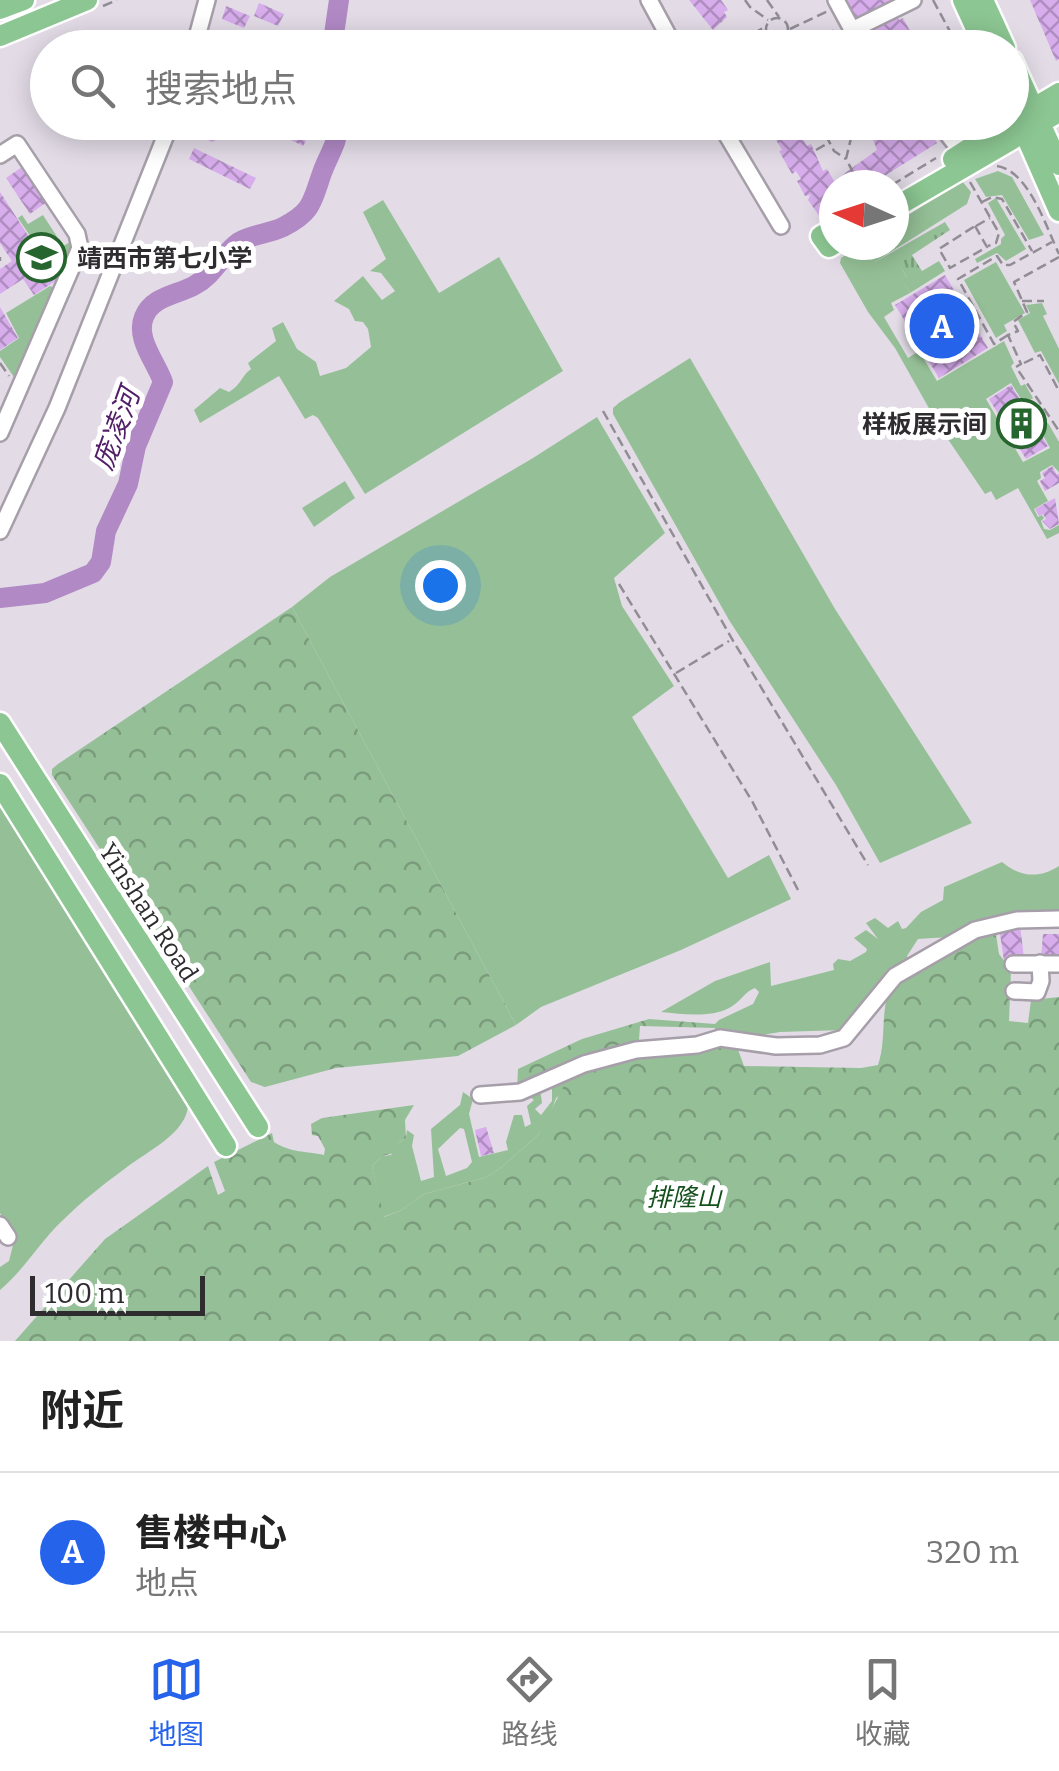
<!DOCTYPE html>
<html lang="zh">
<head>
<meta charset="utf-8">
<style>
	body { margin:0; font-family:Bitter,"Noto Sans SC",serif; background:#f2f2f2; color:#222 }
	.compass { position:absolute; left:819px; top:170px; width:90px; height:90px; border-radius:50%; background:#fff; box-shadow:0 5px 25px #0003; rotate:273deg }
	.scale { position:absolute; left:30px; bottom:25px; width:175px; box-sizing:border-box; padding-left:10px; border:5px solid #2f2c30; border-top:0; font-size:28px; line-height:35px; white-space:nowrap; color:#2f2c30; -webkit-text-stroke:8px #fff; paint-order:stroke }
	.you { position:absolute; left:440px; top:585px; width:35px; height:35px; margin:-25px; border:8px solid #fff; border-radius:50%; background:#1a73e8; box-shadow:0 0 0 15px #1a73e833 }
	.badge { display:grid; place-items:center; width:65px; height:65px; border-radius:50%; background:#2563eb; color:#fff; font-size:32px; font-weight:700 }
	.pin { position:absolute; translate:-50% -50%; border:5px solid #fff; box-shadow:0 2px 10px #0006 }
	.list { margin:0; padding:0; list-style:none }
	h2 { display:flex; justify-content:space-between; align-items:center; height:130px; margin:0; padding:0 40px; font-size:42px }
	h2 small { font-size:32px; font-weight:400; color:#767676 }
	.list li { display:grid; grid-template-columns:65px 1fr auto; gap:30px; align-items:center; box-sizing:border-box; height:160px; padding:0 40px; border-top:2px solid #e0e0e0 }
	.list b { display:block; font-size:38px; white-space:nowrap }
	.list p { margin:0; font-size:32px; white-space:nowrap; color:#767676 }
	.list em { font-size:32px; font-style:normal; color:#767676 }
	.icon { flex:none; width:55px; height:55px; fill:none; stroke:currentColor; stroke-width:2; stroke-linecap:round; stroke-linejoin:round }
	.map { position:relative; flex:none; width:1059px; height:1341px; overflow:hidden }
	.search { position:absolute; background:#fff; box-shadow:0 5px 25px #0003; left:30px; right:30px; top:30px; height:110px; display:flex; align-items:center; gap:25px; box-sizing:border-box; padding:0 35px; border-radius:55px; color:#767676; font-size:38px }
	.sheet { height:290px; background:#fff }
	nav { display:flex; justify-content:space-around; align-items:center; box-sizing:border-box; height:140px; border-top:2px solid #e0e0e0; background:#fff; font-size:28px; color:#767676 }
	nav a { display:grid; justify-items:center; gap:5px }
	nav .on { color:#2563eb }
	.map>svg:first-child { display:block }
</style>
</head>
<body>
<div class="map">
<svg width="1059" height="1341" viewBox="0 0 1059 1341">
	<defs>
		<pattern id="forest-crowns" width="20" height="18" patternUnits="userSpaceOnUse" patternTransform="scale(2.5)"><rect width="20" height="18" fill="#95c097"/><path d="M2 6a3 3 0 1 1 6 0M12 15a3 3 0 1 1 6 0" fill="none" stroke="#7a9c7c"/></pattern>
		<pattern id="park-tufts" width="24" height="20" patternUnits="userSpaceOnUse" patternTransform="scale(2.5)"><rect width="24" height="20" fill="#95c097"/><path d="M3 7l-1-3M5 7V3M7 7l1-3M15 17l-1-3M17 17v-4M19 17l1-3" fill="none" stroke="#7a9c7c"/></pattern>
		<pattern id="building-cross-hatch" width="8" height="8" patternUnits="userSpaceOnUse" patternTransform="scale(2.5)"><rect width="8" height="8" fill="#d7adec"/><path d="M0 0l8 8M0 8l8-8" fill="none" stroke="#af8dc0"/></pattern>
	</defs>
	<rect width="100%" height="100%" fill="#e3dce7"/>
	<!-- grass -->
	<g fill="#95c097" fill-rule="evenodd">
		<path d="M998,171L1012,177L1044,235L1029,240L1002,195L986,197L975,179Z"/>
		<path d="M962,181L971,192L967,204L875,262L901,268L907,277L903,281L910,293L891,303L894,310L884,317L908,358L919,351L937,381L1004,341L1014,363L1011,366L1021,386L1025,384L1033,398L1024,404L1011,383L986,399L1023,462L1050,448L1039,428L1048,423L1059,442V472L1052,465L1040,472L1041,478L1037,481L1048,501L1034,509L1038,517L1042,515L1044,518L1041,521L1044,529L1050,530L1059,525V533L1047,539L1018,488L996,500L991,491L985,494L939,426L895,348L868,312L840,263L841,258L861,245H894V224Z"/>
		<path d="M996,198L1026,249L1006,261L997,253L977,263L975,259L1001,244V239L1005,235L988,203Z"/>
		<path d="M383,200L439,293L499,257L563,371L365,494L318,418L313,415L305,419L279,376L200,423L194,410L220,388L229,392C242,384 242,375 251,369L248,363L276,341L272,328L283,322L297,349L316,362L320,376L346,368L371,347L368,329L363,322L355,321L349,309L334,301L363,276L382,300L395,291L381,273L370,271L386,259L363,212Z"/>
		<path d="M22,215L28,224L43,215L63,246L74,240L76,245L59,279L18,218Z"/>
		<path d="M996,262L1025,313L1004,325L1007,331L996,338L964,280Z"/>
		<path d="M50,286L55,288L16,380L0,357V351L19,338L6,313Z"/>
		<path d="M1042,303L1047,314L1043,316L1059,349V384L1041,351L1035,353L1018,320L1030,313L1026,305Z"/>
		<path d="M690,358L835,609L972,823L880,863L836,785L729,620L613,414V408L620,402Z"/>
		<path d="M597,417L665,533L614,578L622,606L674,686L632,717L728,878L769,855L791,899L681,950L541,1007L516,1025L292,607L330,577L533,458Z"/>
		<path d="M345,481L355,498L314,527L302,508Z"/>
		<path d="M0,803L5,806L188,1103C189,1132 148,1151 127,1167C104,1184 82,1201 62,1221C39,1243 24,1270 0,1290V1267L9,1261L13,1245L11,1239L14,1236L0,1213Z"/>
		<path d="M1002,862C1020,877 1039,879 1059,866V915L949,937L918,939L907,956L910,963C889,975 883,980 868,999C859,1012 850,1014 844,1030L780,1032L743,1038L715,1035V1024L719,1020L753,1004L759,992L755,988C744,992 740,1003 729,1008C710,1018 682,1014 661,1012L715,981L770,962L771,986L834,970L833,964L838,959L850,961L866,952L867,949L854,938L866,930L878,939L866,923L875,918L888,928L898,921L902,929L906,928L921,912L943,900L944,887Z"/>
		<path d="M602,1065L556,1098L549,1118L538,1135L503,1166L487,1177L424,1194L400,1211L383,1217L372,1166L382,1156L391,1155L398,1143L406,1138L407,1130L414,1135L412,1146L421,1181L434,1177L431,1129L460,1105L463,1092L473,1099L469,1114L479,1157L508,1150L506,1142L514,1115H522L525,1127L531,1124L527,1106L534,1100L524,1093L540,1089L542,1103L535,1109L541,1115L552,1101V1082ZM460,1128L464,1129L472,1162L467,1168L446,1176L438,1149Z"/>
	</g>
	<!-- forest -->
	<g fill="url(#forest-crowns)">
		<path d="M292,607L516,1025L458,1056L336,1068L265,1087L251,1082L52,775V769L58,764Z"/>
		<path d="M995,928L999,954L1011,970L1009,1021L1028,1023L1031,1000L1059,997V1341H15L105,1239L208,1166L218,1195L225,1191L214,1162L272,1133L274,1142C291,1153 306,1151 324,1155L325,1149L318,1136L312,1135L311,1124L322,1118L414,1105L405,1120L406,1138L398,1143V1152L382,1156L372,1166L384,1217L400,1211L424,1194L487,1177L503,1166L538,1135L567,1080L602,1065L635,1058L704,1053L720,1045L736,1044L744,1066L861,1068L878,1065C886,1042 881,1015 888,994C898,967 969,941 995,928Z"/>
		<path d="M649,1019L715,1024V1028L640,1026L639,1040L643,1042L517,1089L518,1069L582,1039Z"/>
	</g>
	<!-- park -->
	<path fill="url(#park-tufts)" d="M945,222L950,230L912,255L922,271L939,261L945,271L910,293L902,280L907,277L901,268L885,278L875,262Z"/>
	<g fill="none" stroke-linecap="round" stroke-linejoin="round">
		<!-- river -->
		<g stroke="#b189c5" stroke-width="20">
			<path d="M332,48L339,0"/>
			<path d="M0,598L45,593L93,573L101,562L106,531L128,484L136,446L163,382C156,362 135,338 144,317C152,296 178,295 195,285C214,275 222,254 239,242C252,234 269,234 283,227C313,212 312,201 322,173C329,154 338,143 339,122"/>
		</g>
	</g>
	<!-- building -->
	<g fill="url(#building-cross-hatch)">
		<path d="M689,0H721L728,10L724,12L727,17L713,30Z"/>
		<path d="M845,0H890L892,4L857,19Z"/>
		<path d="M1030,0H1059V59L1056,61Z"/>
		<path d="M259,3L284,14L278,26L254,16Z"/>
		<path d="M226,6L250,16L244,28L222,19Z"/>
		<path d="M895,14L899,20L903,18L916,42L914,48H869L864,33Z"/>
		<path d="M833,29L841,43L847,39L853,48H825L819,38Z"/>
		<path d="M195,122L219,135L216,140L212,142L190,132Z"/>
		<path d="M278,122L294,126L289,132L306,141L303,146L271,130Z"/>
		<path d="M762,122H793L807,146L811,144L823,171L827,169L834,181L877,150L869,129L866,131L862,122H897L903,132L908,129L930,131L937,143L870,185H834V208L820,217L808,200L810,195L805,196L797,181L801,179L796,171L792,174L779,151L782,150L770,129L767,131Z"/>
		<path d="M194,148L256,178L250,189L189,159Z"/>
		<path d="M22,167L47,202L30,214L6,178Z"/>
		<path d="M0,192L57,280L34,295L23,279L0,294V269L12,261L0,243Z"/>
		<path d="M945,275L988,348L939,378L895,305Z"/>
		<path d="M0,307L18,338L0,350Z"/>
		<path d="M1011,385L1024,406L1033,400L1046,421L1036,427L1048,446L1026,459L989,399Z"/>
		<path d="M1052,466L1057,475L1059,473V483L1045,491L1040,481L1045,478L1042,473Z"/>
		<path d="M1055,498L1059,524L1050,529L1042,521L1046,519L1043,514L1039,516L1035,509Z"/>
		<path d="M1020,925L1024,958L1004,961L999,927Z"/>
		<path d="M1043,934H1059V958H1041Z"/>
		<path d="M486,1127L494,1153L481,1156L475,1130Z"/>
	</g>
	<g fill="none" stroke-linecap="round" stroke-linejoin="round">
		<defs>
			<g id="minor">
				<path d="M649,0L675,48"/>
				<path d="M836,0L862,48"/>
				<path d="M852,30L913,0"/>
				<path d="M194,48L207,0"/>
				<path d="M719,122L781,226"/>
				<path d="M938,122L956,145"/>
				<path d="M0,155L17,144L77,234L80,248L0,433"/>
				<path d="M0,531L57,408L171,122"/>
				<path d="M1013,964H1059"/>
				<path d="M1014,991L1037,992L1041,981L1040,963"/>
				<path d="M480,1095L520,1092L584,1064L636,1050L697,1045L720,1038L776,1046L820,1045L844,1038L895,976L975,930L1017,920L1059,919"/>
				<path d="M0,1225L8,1237"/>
			</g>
			<g id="major">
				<path d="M963,0L985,48"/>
				<path d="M983,0L1005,48"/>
				<path d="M0,9L24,0"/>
				<path d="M0,36L87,0"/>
				<path d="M1012,61L1059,165"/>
				<path d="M1012,104L1059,211"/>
				<path d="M1022,115L1059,93"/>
				<path d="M953,159L1010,122"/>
				<path d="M894,208L1059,112"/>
				<path d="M834,229L821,236L829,247L834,244"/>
				<path d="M0,723L258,1127"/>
				<path d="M0,784L226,1146"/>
			</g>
		</defs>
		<!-- minor casing -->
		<use href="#minor" stroke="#a69fa9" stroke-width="20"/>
		<!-- major casing -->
		<use href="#major" stroke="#fff" stroke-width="25"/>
		<!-- path -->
		<g stroke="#928d95" stroke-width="2.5" stroke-dasharray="10 5" stroke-linecap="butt">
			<path d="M745,0L750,7L768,20"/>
			<path d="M767,0L779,17"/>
			<path d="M933,0L959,48"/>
			<path d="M103,6L117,0"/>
			<circle cx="777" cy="29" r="11"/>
			<path d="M790,29L828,11"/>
			<path d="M789,34L798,48"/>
			<path d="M773,46L774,48"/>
			<path d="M727,48L765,27"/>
			<path d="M819,122L834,151L846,159"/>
			<path d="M843,122L851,138L846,159L860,185"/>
			<path d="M816,150L828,143"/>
			<path d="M997,166C1029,171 1046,227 1059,254"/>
			<path d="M970,182L999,233L996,243L988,246"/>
			<path d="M892,185L936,158"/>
			<path d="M982,202L992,197L1002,199L1032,251"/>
			<path d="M975,226L987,247L950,268L939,249Z"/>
			<path d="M976,226L990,218"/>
			<path d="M0,257V261"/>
			<path d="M1059,257L1014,282L1027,312L1013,322L1018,331L1008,335L1021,364L1016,367L1059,431"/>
			<path d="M1022,301H1044"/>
			<path d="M1008,335L994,344L958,279L997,256L1003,265H1010L1052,242"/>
			<path d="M0,363L9,376"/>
			<path d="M1024,363L1040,355L1059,391"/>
			<path d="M603,411L732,639L868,865"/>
			<path d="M619,584L752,801L798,890"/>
			<path d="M676,673L729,641"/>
		</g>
		<!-- minor -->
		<use href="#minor" stroke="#fff" stroke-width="15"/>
		<!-- major -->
		<use href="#major" stroke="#8cc692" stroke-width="20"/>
	</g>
	<!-- icons -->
	<defs>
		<symbol id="school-ring" viewBox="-11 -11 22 22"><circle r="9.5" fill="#fff" stroke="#27652e" stroke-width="1.5"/><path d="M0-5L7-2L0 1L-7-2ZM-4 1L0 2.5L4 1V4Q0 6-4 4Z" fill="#27652e"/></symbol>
		<symbol id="building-ring" viewBox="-11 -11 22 22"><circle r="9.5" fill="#fff" stroke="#27652e" stroke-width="1.5"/><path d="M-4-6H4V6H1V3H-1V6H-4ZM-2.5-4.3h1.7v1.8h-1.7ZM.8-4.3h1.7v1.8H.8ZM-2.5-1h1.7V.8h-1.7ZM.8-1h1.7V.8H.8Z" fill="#27652e"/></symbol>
	</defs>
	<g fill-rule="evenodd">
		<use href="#school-ring" x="14" y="230" width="55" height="55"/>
		<use href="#building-ring" x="994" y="396" width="55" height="55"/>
	</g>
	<g text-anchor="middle" stroke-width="10" stroke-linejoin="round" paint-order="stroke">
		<!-- poi labels -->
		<g font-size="25" font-weight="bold" fill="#2f2c30" stroke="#fff" text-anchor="start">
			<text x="77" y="267">靖西市第七小学</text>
			<text x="987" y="433" text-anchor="end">样板展示间</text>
		</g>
		<!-- street labels -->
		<g font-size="25" fill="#2f2c30" stroke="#fff">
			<text transform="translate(149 912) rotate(57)" y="9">Yinshan Road</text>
		</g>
		<!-- park labels -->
		<g font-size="25" font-style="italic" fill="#13501c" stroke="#fff">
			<text x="684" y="1206">排隆山</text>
		</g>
		<!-- water labels -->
		<g font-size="28" font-style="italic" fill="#511e67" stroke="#fff">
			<text transform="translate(116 429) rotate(-70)" y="10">庞凌河</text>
		</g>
	</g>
</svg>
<svg class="compass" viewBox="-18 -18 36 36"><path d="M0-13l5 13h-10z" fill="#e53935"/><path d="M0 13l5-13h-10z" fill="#767676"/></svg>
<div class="scale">100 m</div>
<div class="you"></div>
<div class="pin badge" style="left:942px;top:326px">A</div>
<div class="search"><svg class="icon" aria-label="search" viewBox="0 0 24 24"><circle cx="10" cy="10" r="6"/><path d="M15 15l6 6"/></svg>搜索地点</div>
</div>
<section class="sheet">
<h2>附近<small></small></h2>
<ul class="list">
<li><span class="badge">A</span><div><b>售楼中心</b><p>地点</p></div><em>320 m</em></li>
</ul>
</section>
<nav>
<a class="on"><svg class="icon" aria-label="map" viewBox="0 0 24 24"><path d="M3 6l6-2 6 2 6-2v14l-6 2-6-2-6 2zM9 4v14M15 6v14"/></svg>地图</a>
<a><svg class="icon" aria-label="directions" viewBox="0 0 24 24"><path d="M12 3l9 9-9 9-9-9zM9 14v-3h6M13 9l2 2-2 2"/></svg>路线</a>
<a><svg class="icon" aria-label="saved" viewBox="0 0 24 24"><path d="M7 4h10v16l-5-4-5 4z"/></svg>收藏</a>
</nav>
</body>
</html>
